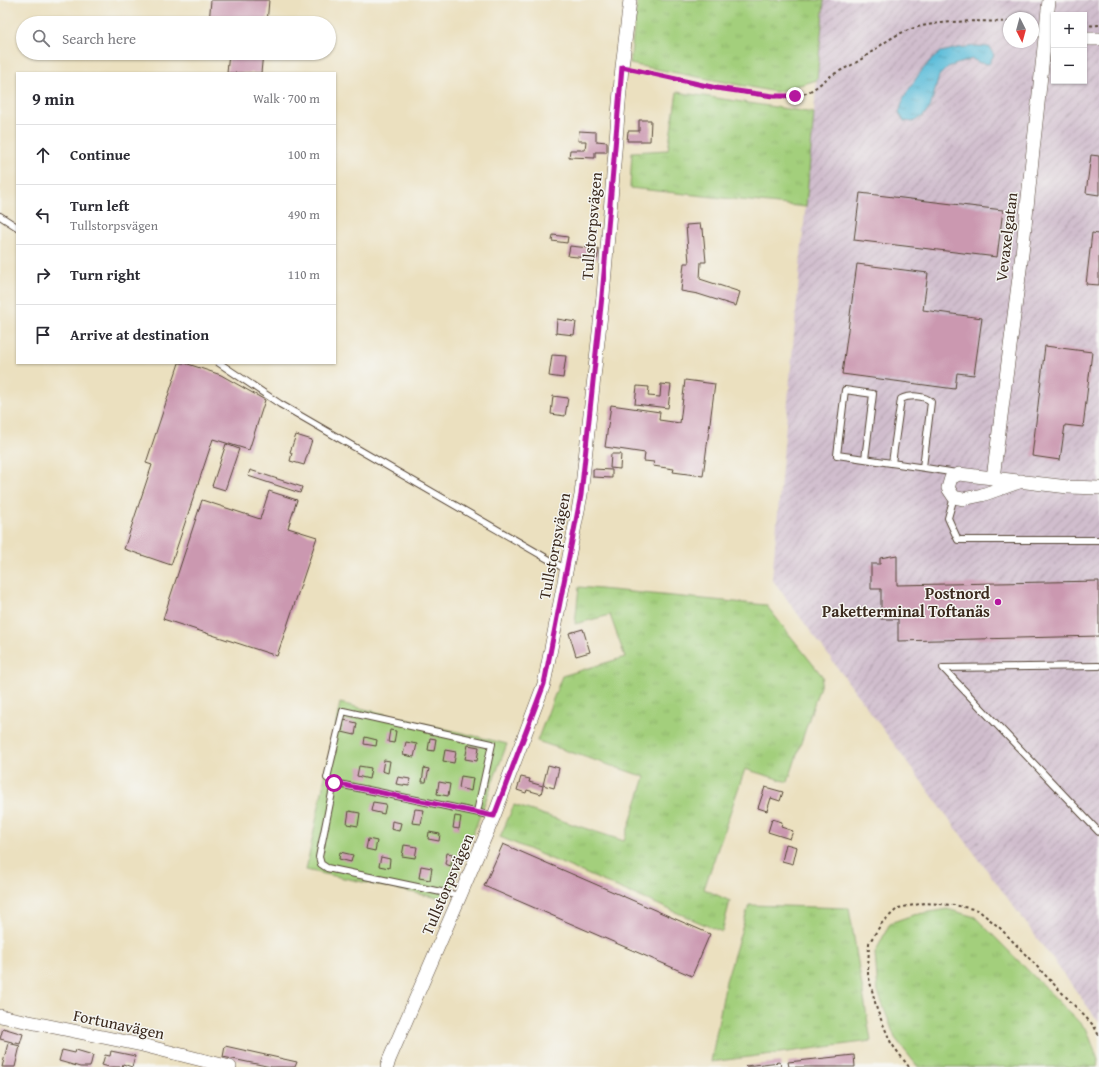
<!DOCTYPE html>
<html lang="en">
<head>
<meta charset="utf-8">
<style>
	body { margin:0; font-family:"Gentium Book Plus",serif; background:#f7f7f7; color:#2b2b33 }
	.controls { position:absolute; right:12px; top:12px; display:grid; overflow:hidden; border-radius:0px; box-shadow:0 1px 3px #0004 }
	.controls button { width:36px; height:36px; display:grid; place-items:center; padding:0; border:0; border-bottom:1px solid #e1e1e2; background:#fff; color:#2b2b33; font:20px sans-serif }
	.compass { position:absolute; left:1003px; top:12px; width:36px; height:36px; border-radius:50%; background:#fff; box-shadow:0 1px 3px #0004; rotate:174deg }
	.stop { position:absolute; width:12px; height:12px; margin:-9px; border:3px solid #b5179e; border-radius:50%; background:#fff }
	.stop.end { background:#b5179e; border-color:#fff; box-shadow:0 1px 4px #0008 }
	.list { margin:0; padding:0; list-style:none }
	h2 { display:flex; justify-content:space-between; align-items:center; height:52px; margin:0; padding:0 16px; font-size:17px }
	h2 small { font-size:13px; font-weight:400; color:#7c7c81 }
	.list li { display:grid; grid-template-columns:26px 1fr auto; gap:12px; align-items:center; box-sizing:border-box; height:60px; padding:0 16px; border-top:1px solid #e1e1e2 }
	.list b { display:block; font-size:15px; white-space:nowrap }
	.list p { margin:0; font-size:13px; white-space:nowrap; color:#7c7c81 }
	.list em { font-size:13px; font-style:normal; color:#7c7c81 }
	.icon { flex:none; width:22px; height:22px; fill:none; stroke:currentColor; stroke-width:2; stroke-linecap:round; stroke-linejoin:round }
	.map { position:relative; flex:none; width:1099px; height:1067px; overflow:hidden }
	.search { position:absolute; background:#fff; box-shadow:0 1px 3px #0004; left:16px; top:16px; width:320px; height:44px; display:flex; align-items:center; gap:10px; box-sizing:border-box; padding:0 14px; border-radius:22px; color:#7c7c81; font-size:15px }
	.panel { position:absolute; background:#fff; box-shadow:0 1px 3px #0004; left:16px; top:72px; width:320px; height:292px; border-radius:0px }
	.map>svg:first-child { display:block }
</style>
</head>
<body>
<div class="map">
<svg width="1099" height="1067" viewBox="0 0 1099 1067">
	<defs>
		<pattern id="industrial-furrows" width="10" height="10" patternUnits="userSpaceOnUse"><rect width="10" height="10" fill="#d0bdcd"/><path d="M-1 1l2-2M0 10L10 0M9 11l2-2" fill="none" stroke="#aa9aa6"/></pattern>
		<pattern id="grass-tufts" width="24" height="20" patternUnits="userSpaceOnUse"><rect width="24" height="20" fill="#a3cf7c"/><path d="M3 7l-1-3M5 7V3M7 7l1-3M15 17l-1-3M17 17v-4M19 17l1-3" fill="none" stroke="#8db26b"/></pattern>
		<pattern id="water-ripples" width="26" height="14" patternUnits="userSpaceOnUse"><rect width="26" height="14" fill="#5abcd9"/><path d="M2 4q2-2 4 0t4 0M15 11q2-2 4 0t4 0" fill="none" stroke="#4c99af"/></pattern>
	</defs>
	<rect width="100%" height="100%" fill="#f6f6f2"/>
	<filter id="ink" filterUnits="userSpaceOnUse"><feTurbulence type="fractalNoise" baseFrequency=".025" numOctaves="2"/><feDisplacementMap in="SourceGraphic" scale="8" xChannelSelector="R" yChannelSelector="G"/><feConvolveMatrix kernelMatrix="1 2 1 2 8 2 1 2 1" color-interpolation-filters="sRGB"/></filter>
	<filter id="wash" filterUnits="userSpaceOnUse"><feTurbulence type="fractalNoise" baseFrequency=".012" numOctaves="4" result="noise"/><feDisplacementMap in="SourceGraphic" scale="16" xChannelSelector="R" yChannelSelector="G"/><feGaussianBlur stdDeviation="0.9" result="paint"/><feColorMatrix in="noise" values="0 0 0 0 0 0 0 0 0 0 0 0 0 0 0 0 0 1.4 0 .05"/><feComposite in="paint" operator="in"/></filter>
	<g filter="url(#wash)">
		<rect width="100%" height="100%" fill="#ebe0bf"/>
		<!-- industrial -->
		<path fill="url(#industrial-furrows)" fill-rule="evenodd" d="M824,0H1099V1022L772,579ZM1054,15H1084V81H1054ZM1009,18H1033V42H1009Z"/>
		<!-- grass -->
		<g fill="url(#grass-tufts)" stroke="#6f7c4d">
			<path d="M637,0H824L817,80L776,92L630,64Z"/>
			<path d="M677,92L814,113L806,207L630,188L632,152L668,150Z"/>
			<path d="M579,587L766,605L823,677L788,782L745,769L704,889L730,901L722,932L500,837L514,805L624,841L645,777L537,741L562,676L625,657L610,615L575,624Z"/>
			<path d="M749,905L849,908L871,1041L711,1062L726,981Z"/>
			<path d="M947,909L975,917L1087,1030L1098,1060L1097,1067H918L895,1038L878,992L875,953L890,923L913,915Z"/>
		</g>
		<!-- green -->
		<path fill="#a3cf7c" stroke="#6f7c4d" d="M340,703L507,744L448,900L306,870Z"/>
		<!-- water -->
		<path fill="url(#water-ripples)" stroke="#4a737c" d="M976,46L989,47L994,55L989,64L980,63L972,59L948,67L939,76L930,108L923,116L913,122L904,121L899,113L904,97L919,74L930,61L941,52L958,48Z"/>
		<g id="blocks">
			<!-- building -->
			<g fill="#cb98b0">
				<path d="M211,0H269L267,23H209Z"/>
				<path d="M229,53H263L261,73H227Z"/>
				<path d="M639,120H651L650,141H627L628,131H639Z"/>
				<path d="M579,131L596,132V141L607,142V152H595V158L569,157L570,150H585L586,141H578Z"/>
				<path d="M1091,155L1099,156V195L1086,193Z"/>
				<path d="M860,193L1003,210L997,257L854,240Z"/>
				<path d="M700,224L701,229H703L706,262H701L700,279L740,292L736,306L698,294L681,291L684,263H689L686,225Z"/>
				<path d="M1092,233L1099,234V285L1086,284Z"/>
				<path d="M553,235L568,237L567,243L552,241Z"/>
				<path d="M570,246L599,249L597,259L568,256Z"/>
				<path d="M857,264L928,273L923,310L982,318L974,375L957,373L955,389L842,374Z"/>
				<path d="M557,319L576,322L574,335L556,333Z"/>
				<path d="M1045,346L1092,352L1083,427L1065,425L1060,460L1032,456Z"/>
				<path d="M552,355L566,356L563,378L549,376Z"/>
				<path d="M179,363H185L221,375L265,400L249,450L213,439L171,565L124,549L152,465L146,463Z"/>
				<path d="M685,380L715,384L703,476L673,472L674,469L653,466L654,462L644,461L645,453L605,447L611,405L660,412L659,420L680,423Z"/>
				<path d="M661,384L671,385L668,408L635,404L637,386L649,387L648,396L660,397Z"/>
				<path d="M553,396L568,398L565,416L551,414Z"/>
				<path d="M296,435L312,440L304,465L290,461L292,453L290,452Z"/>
				<path d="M226,444L239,449L225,490L212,486Z"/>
				<path d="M611,454H621L620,469L610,468Z"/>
				<path d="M593,469L612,470V478L593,477Z"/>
				<path d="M250,470L302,487L300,493L248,476Z"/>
				<path d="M269,491L297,500L288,528L317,537L277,656L163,619L202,500L260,519Z"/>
				<path d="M897,555V585L1099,581V636L898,641V619H881V589H871V564H880V558Z"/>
				<path d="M583,629L590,652L576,656L569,633Z"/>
				<path d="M344,720L357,723L355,735L342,732Z"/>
				<path d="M390,730L396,731L394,743L388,742Z"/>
				<path d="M365,737L377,740L376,746L364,744Z"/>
				<path d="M430,738L436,739L434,751L428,750Z"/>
				<path d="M406,742L417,744L414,757L403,755Z"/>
				<path d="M468,745L479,747L477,761L465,759Z"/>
				<path d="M445,750L456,752L454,763L443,761Z"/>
				<path d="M384,760L390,761L388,773L382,771Z"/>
				<path d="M548,765L559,768L554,788L543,785Z"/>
				<path d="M359,766L371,768L369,779L357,776Z"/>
				<path d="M424,768L429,769L426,782H422Z"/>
				<path d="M461,776L473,778L471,791L459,788Z"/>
				<path d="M398,777L410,779L409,786L396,784Z"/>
				<path d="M521,777L530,779L529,782L543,786L541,794L527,790L526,793L517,790Z"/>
				<path d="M439,782L450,784L448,796L437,794Z"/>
				<path d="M765,787L783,792L780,801L771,798L767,811L758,808Z"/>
				<path d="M373,802L386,804L384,814L371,811Z"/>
				<path d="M415,809L424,810L421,824L412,823Z"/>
				<path d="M349,811L360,813L358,826L347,824Z"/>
				<path d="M455,816L461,817L459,829L453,828Z"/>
				<path d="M772,819L782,822L781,827L793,831L790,839L768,832Z"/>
				<path d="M392,821L401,823L399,831L391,829Z"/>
				<path d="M429,832L440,834L439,841L428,839Z"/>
				<path d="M368,839L377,841L375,851L366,849Z"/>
				<path d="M503,844L710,934L692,976L484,886Z"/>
				<path d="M786,844L797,847L793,864L782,861Z"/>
				<path d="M404,845L417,847L415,858L402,856Z"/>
				<path d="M340,852L353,855L351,862L339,859Z"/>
				<path d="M447,853L453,854L451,866L445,864Z"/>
				<path d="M381,857L390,859L389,868L379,866Z"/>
				<path d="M421,866L432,868L430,880L419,878Z"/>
				<path d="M3,1028L23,1034L20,1044L0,1039Z"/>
				<path d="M8,1043L20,1046L15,1067H2Z"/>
				<path d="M225,1046L297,1062L295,1067H271L223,1057Z"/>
				<path d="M62,1050L75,1053L76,1050L93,1055L90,1067H80L59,1061Z"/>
				<path d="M111,1051L135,1056L132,1067L123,1064L122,1067H109L102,1065L105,1055L110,1056Z"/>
				<path d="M854,1055L855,1067H789L788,1062Z"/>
				<path d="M780,1062L781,1067H746L745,1066Z"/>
			</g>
		</g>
	</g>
	<g filter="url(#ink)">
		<use href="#blocks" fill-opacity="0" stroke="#554536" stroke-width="1"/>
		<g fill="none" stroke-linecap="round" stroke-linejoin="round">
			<defs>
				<g id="lane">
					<path d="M0,216L17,227"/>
					<path d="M219,363L280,404L567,570"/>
					<path d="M865,459L873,394L845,390L837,455C877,461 916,466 956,473"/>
					<path d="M892,463L901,399C909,395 925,395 931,402L923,467"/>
					<path d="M954,497L948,518L958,540H1099"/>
					<path d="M1099,666L943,668L1099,832"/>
					<path d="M334,783L327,778L343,711L492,744L477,812"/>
					<path d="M460,896L327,868L321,864L319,857L334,783L494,816"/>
				</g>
				<g id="street">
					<path d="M1084,39H1099"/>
					<path d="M993,478L1022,254L1049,0"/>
					<path d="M1022,481L982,495L963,499L954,497L948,488L951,478L959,474L1068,487L1099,488"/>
					<path d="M0,1016L142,1045L230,1067"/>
					<path d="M387,1067L389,1060L460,896L494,816L544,684L581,495L603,296L622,67L630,0"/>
				</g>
			</defs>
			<!-- lane casing -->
			<use href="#lane" stroke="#554536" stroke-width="8"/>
			<!-- street casing -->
			<use href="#street" stroke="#554536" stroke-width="14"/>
			<!-- path -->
			<g stroke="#554536" stroke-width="2" stroke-dasharray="3 3" stroke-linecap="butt">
				<path d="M1084,26L1099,25"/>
				<path d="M633,69C668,77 704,86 740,92C760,95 783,100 803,94C816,90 824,79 836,73C845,68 853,65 860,60C874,51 886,40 901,33C931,19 977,21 1009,22"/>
				<path d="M909,1067L891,1043L877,1010L868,974L869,943L882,923L898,908L925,903L954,905L978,910L1000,928L1094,1026L1099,1036"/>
			</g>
			<!-- lane -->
			<use href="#lane" stroke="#fff" stroke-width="6"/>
			<!-- street -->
			<use href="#street" stroke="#fff" stroke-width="13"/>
		</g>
	</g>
	<g fill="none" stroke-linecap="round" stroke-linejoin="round" filter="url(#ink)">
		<!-- route -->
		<path stroke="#b5179e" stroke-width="5" d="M334,783L494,816L544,684L581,495L602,296L622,67L716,88L773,96H795"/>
	</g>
	<!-- markers -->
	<circle fill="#b5179e" stroke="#f6f6f2" stroke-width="1.5" cx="998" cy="602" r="4"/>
	<g text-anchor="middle" stroke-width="3" stroke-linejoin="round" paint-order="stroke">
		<!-- street labels -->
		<g font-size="16" fill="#3b2a1e" stroke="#f6f6f2">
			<text transform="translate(591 226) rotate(-85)" y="6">Tullstorpsvägen</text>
			<text transform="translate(1006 237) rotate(-83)" y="6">Vevaxelgatan</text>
			<text transform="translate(554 546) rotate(-79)" y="6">Tullstorpsvägen</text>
			<text transform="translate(447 884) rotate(-67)" y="6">Tullstorpsvägen</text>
			<text transform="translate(119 1024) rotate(12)" y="6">Fortunavägen</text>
		</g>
		<!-- poi labels -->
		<g font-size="16" font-weight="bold" fill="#3b2a1e" stroke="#f6f6f2" text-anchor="end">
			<text x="990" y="599">Postnord<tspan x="990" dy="18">Paketterminal Toftanäs</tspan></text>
		</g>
	</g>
</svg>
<div class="controls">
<button>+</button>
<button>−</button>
</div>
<svg class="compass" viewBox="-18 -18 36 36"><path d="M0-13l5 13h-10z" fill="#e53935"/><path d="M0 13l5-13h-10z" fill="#7c7c81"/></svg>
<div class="stop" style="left:334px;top:783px"></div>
<div class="stop end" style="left:795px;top:96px"></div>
<div class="search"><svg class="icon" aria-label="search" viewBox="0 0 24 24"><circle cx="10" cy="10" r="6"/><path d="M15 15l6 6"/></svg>Search here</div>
<section class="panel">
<h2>9 min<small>Walk · 700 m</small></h2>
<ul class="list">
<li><svg class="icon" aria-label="ahead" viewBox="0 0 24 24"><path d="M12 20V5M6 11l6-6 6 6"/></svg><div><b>Continue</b></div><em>100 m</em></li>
<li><svg class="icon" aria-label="left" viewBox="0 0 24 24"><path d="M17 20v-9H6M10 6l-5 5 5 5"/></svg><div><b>Turn left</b><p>Tullstorpsvägen</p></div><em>490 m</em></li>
<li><svg class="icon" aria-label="right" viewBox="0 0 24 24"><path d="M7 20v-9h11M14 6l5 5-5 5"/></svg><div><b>Turn right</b></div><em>110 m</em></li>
<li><svg class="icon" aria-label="arrive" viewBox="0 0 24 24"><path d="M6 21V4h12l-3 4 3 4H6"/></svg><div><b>Arrive at destination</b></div></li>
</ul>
</section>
</div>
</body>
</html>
